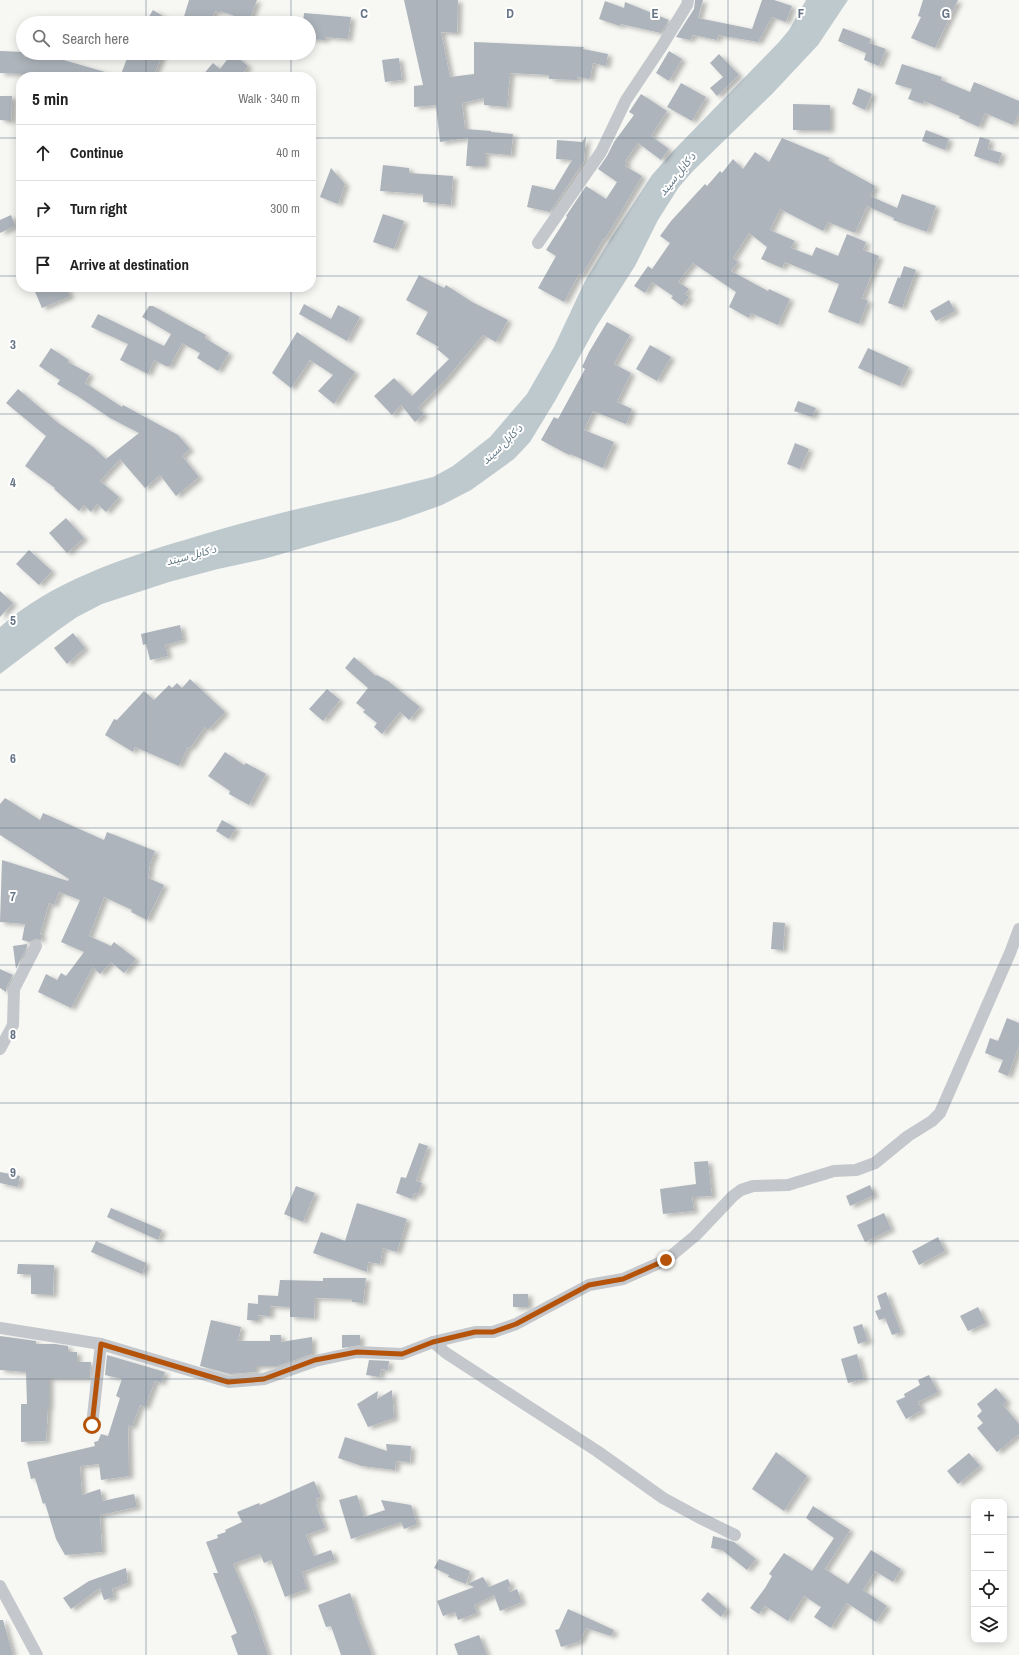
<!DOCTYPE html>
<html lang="en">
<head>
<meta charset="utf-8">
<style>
	body { margin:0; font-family:"Archivo Narrow","Noto Sans Arabic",sans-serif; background:#f2f2f2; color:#222 }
	.controls { position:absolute; right:12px; bottom:12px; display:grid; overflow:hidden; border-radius:8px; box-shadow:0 2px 10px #0003 }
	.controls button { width:36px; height:36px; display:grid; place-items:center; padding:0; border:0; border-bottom:1px solid #e0e0e0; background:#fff; color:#222; font:20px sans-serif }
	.stop { position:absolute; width:12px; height:12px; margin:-9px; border:3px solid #b45309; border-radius:50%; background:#fff }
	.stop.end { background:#b45309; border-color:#fff; box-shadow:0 1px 4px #0008 }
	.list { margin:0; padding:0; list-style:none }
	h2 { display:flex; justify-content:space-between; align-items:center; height:52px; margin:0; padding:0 16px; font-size:17px }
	h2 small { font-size:13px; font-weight:400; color:#767676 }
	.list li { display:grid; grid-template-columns:26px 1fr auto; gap:12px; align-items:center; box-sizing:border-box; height:56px; padding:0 16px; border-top:1px solid #e0e0e0 }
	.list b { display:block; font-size:15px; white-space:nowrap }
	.list em { font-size:13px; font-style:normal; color:#767676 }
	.icon { flex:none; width:22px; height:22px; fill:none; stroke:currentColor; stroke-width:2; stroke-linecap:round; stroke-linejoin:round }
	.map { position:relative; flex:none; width:1019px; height:1655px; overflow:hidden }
	.search { position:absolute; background:#fff; box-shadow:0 2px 10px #0003; left:16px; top:16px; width:300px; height:44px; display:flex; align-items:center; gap:10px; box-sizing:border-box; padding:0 14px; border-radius:22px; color:#767676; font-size:15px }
	.panel { position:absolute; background:#fff; box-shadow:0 2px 10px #0003; left:16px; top:72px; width:300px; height:220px; border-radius:16px }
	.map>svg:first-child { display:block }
</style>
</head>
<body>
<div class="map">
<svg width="1019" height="1655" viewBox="0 0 1019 1655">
	<defs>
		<filter id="shadow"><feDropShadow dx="4.5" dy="2.5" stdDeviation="2" flood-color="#0004"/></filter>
	</defs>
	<rect width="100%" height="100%" fill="#f7f7f4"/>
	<!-- water -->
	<path fill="#bec9ce" d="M806,0H848L818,45L772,94L693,171L679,187L658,220L635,266L596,327L555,401L530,442L514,459L471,490L442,505L400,520L264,559L218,569L169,582L102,604L77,617L57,631L0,674V627C52,581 123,558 188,539C221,529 253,520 285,512C334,500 384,490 433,477L453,466L490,437L527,394L554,347L585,281L611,238L652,175L674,150L779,42L789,30Z"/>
	<!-- building -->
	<g fill="#adb4bb" filter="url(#shadow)">
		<path d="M189,0H257L249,21L220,11V13L215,11L210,23H182Z"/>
		<path d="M404,0H458L457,33L441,32L450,77L474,74V42L584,47L583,49L608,54L606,66L593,63L590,79L577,77V80L549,79V75L510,73L507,107L484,105V98L462,103L465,129L491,131V132L513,134L511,155L485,153V166H466L468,138L440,142L436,105L414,107V86L423,85Z"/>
		<path d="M695,0H703L698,18L752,29L762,0H774L792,6L786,22L772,17L758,42L718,35L717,40L693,35L690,40L676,37L694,9Z"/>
		<path d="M923,0H958L935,48L911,38L921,17L918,16Z"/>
		<path d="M605,1L624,8L625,2L669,20L661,33L621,24L620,26L599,19Z"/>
		<path d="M153,10L174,23H145Z"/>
		<path d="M304,13L351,17L348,39L325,37V40L309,39V23H303Z"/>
		<path d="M843,28L871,39L869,43L886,49L879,66L864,60L866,53L838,41Z"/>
		<path d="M0,51L23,52L24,57L60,59L112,74V77H24V74L0,73Z"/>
		<path d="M669,51L682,59L669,81L656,73Z"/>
		<path d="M129,53H163L153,77H120Z"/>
		<path d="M232,53L248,66L240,77H201L213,63L220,69Z"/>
		<path d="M719,54L739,75L717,96L710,88L723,77L710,63Z"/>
		<path d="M399,58L402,80L385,82L382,60Z"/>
		<path d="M902,64L942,77L941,80L970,92L974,82L1019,101V113L1013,125L985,113L979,127L959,118L960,116L924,101L923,104L908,99L912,89L895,84Z"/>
		<path d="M681,83L706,97L692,121L667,107Z"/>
		<path d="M858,88L872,94L865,110L852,104Z"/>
		<path d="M641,94L667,111L651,136L669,149L661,160L638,143L625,161L627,162L625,166L642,176L605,239L604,238L582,275L579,274L564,302L538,288L556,256L546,250L567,217L566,216L586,186L606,199L617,182L598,169L607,156L614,142L634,115L629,112Z"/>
		<path d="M0,96H12L11,121L0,120Z"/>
		<path d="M793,104L830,105V130H793Z"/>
		<path d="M926,130L949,139L945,150L922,141Z"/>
		<path d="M586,136L584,161L550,212L527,207L532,185L554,190L572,160L556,159L557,140L582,142Z"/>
		<path d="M980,137L990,140L988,149L1002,153L998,164L974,156Z"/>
		<path d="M782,138L830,158L828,160L875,186L870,196L897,208L902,194L936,206L927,232L893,220L894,218L867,206L855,233L828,222L823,231L780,209L770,230L795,241L791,248L812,256L816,247L838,256L847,234L866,242L863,250L879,256L862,298L868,301L859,324L828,312L839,284L785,262L782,268L761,259L767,247L749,233L733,258L738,262L731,271L768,291L769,289L790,299L778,325L751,313L749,318L729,307L736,292L693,263L678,282L689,289L685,294L689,297L682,306L671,298L673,296L652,282L645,293L634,286L648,266L652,269L670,243L660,236L671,221L705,184L707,186L720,171L722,173L733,159L743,169L755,152L769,162Z"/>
		<path d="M383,165L409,168V173L453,176L451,205L423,202V194L380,191Z"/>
		<path d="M331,168L345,184L338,204L320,197Z"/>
		<path d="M383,214L404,221L394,249L373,242Z"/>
		<path d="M11,215L15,226L0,233V220Z"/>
		<path d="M904,266L916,270L902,308L888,303L898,277L900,278Z"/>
		<path d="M419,275L444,288L446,285L472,302L508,320L496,342L483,335L447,378L418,408L424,414L415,422L401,405L392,415L374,396L394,378L412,396L449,359L437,349L439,347L416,334L428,312L406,300Z"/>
		<path d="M33,287H66L70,296L42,308Z"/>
		<path d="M949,300L955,311L936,321L930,311Z"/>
		<path d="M304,304L331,319L338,305L360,317L347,341L299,314Z"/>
		<path d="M149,306H153L206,335L205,338L229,353L218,371L197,358L200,353L182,343L170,366H166L154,360L148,374L120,360L128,344L91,327L98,314L164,346L171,334L142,317Z"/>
		<path d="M607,322L630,335L614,364L631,373L617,402L632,409L626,424L593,411L584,430L614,442L603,468L570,454L569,455L541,440L554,417L558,419L585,369L582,367L589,352Z"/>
		<path d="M297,332L355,372L334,404L318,391L333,375L310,360L291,388L272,373Z"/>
		<path d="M650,345L671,357L657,381L636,369Z"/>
		<path d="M51,348L69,360L68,362L90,374L85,383L102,394L122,407L123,405L178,435L190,449L182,456L199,477L176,496L160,475L145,488L120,459L100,481L119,497L106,512L97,504L91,512L84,505L79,511L54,489L55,488L25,466L46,436L6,403L18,389L57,422L93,447L106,459L139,433L110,418L79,397L57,384L60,380L39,366Z"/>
		<path d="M868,348L909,367L900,386L858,368Z"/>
		<path d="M798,401L816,408L812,417L794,411Z"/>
		<path d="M795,443L809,449L800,469L787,464Z"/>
		<path d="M66,518L84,538L67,553L49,533Z"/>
		<path d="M29,550L52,571L39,585L16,564Z"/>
		<path d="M0,591L13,603L0,617Z"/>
		<path d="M180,625L183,640L165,645L168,656L150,660L146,644L143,645L141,634Z"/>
		<path d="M73,633L85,648L67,664L54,648Z"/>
		<path d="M354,657L376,676L377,675L388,681L420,707L409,720L400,712L382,734L374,727L377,723L363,712L365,710L356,703L368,688L345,668Z"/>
		<path d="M190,679L225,712L208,730L205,727L190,748L188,747L179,766L135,747L133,752L105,735L114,719L117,720L144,691L154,700L169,685L172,688L177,683L182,688Z"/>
		<path d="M327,689L340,700L323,721L309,709Z"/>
		<path d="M225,752L244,765L246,763L266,774L249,805L229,794L230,791L208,776Z"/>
		<path d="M5,798L40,820L43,813L104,840L107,832L155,851L150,864L148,878L164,885L147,920L131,912L132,910L104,897L89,936L111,946L114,942L136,959L124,973L111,962L100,974L93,967L71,1008L38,992L46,974L57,980L61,973L66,976L84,952L61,942L80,900L59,892L54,905L49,903L40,934L42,935L41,940L35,939L30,942L22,940L25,924L0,922L2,860L68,881L69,879L0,835V804Z"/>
		<path d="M222,820L236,828L229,839L216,831Z"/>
		<path d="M773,922L785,923L783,950L771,949Z"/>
		<path d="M27,944V947L16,969L13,946Z"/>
		<path d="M0,969L13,975L7,986L6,992L0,988Z"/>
		<path d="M1007,1018L1019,1023V1046L1008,1076L998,1072L1003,1060L985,1053L990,1038L998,1041Z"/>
		<path d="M419,1143L428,1146L416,1181L422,1183L418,1194L414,1193L412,1199L396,1193L401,1177L406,1178Z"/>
		<path d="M708,1161L712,1196L692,1197L694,1211L663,1214L660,1189L696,1184L694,1162Z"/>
		<path d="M0,1172L20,1176L18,1187L0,1183Z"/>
		<path d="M870,1185L874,1195L850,1206L846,1196Z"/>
		<path d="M296,1186L315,1193L303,1222L284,1214Z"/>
		<path d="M357,1203L407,1219L397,1252L383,1248L380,1264L368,1262L367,1272L313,1253L321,1232L345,1241Z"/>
		<path d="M111,1208L162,1230L158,1240L107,1217Z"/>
		<path d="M884,1213L891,1229L865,1242L857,1225Z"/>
		<path d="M938,1237L945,1251L919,1265L912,1251Z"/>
		<path d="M96,1241L146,1263L142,1274L91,1252Z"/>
		<path d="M18,1264L54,1265L53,1295L31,1294V1274H17Z"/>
		<path d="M323,1278H366L363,1303L352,1302V1299L315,1298L314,1318L290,1317V1307L270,1306V1316L258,1315V1321L247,1320L248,1303L258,1304V1295L278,1296L280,1280L323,1281Z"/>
		<path d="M886,1292L901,1332L892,1335L885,1318L879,1320L875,1311L881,1309L877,1296Z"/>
		<rect x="513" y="1294" width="15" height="13"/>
		<path d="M978,1307L986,1323L968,1331L960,1316Z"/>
		<path d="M211,1320L241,1327L238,1341H270V1335H281V1342L312,1337V1354L278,1366H255V1372L230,1374L200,1366Z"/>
		<path d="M862,1324L868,1341L858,1344L853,1327Z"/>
		<path d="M342,1335H360V1345L342,1348Z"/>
		<path d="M0,1336L36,1341V1344H55L68,1346V1352H77V1362H91L90,1378H49V1407H48L46,1441L21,1442V1404H27L26,1372L0,1370Z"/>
		<path d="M857,1354L864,1379L848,1383L841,1359Z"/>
		<path d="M107,1355L165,1372L161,1383L155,1381L145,1407L140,1405L132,1427L128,1425L129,1476L101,1480L99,1464L80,1466L82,1495L100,1489L103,1501L134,1494L137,1507L100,1515L102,1552L65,1555L56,1539L45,1503L43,1504L35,1478L31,1479L27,1462L95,1446L94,1442L98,1441L101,1434L108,1436L120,1398L116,1396L122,1379L105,1375Z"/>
		<path d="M369,1360L389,1361L388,1370L381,1369L380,1377L366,1375Z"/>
		<path d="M929,1375L938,1392L918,1402L922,1410L906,1419L896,1401L905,1397L904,1394L920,1385L918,1380Z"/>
		<path d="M996,1388L1007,1401L1003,1405L1019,1424V1434L997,1452L977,1428L983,1423L977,1416L982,1411L977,1404Z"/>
		<path d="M392,1390L394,1418L368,1427L357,1404L378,1391L377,1399Z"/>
		<path d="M345,1437L387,1451L386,1444L411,1446L410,1462L396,1461L395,1470L362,1466L338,1458Z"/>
		<path d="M776,1452L807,1476L784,1511L752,1489Z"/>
		<path d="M969,1453L980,1466L958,1484L947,1471Z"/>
		<path d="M314,1481L321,1497L316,1499L318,1504L316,1505L325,1528L306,1535L314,1556L331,1550L335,1560L302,1572L307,1589L285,1597L271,1560L264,1563L260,1554L233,1564L252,1608L268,1655H238L231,1636L237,1633L213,1573H218L206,1542L218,1538L217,1535L226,1532L225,1530L242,1522L237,1512L259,1503L260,1505Z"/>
		<path d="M357,1495L364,1517L385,1510L381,1500L411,1505L417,1524L404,1529L401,1522L351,1539L339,1500Z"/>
		<path d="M813,1506L850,1530L825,1569L848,1584L871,1550L901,1569L893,1582L875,1571L863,1590L887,1606L876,1622L847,1603L831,1628L814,1617L821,1607L804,1596L788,1621L765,1606L759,1614L750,1608L765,1588L772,1576L769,1574L784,1553L812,1571L834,1538L806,1518Z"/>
		<path d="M713,1536L734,1542L756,1559L747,1570L722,1550L711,1548Z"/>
		<path d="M439,1559L470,1571L466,1584L448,1577L449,1575L434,1568Z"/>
		<path d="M126,1568L128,1583L112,1589L114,1597L104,1600L100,1588L71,1609L63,1598L89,1581Z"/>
		<path d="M483,1577L489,1587L508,1579L511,1586L508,1588L510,1592L517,1589L522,1602L500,1611L494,1595L474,1605L477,1613L458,1620L455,1612L443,1616L437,1601L474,1587L467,1584Z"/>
		<path d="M708,1592L727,1609L721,1617L701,1600Z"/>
		<path d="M350,1593L359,1620L372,1655H341L331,1626L326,1627L318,1605Z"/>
		<path d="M568,1609L614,1630L611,1636L586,1628L580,1641L561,1647L555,1630L559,1629Z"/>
		<path d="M0,1620H3L13,1655H0Z"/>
		<path d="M479,1635L487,1655H458L454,1644Z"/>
	</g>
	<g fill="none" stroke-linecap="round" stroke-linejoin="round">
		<!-- street -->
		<g stroke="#c4c7cb" stroke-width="12">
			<path d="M538,243L601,152L626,100L662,46L687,5L688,0"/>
			<path d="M0,1049L13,1025L14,989L36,946"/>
			<path d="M0,1328L101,1344L229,1382L264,1379L315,1361L357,1352L402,1354L433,1342L446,1353L597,1451L663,1498L700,1518L735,1535"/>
			<path d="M433,1342L475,1332H493L516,1324L589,1285L623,1279L666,1260L695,1236L733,1196L741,1190L753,1186L788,1185L834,1171L856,1170L875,1163L908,1136L932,1121L940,1113L1010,953L1019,929"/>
			<path d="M92,1425L101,1344"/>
			<path d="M0,1586L37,1655"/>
		</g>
	</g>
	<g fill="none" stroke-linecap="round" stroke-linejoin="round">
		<!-- route -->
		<path stroke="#b45309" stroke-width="5" d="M92,1425L101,1344L228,1382L264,1379L315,1360L357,1352L402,1354L433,1342L458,1336L475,1332H493L516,1324L589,1285L623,1279L666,1260"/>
	</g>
	<!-- grid -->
	<path fill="none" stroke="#657486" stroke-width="1" stroke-opacity="0.55" d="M146,0V23M291,0V23M437,0V1655M582,0V1655M728,0V1655M873,0V1655M146,53V77M291,53V77M0,138H21M311,138H1019M0,276H21M311,276H1019M146,287V1655M291,287V1655M0,414H1019M0,552H1019M0,690H1019M0,828H1019M0,965H1019M0,1103H1019M0,1241H1019M0,1379H1019M0,1517H974M1004,1517H1019"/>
	<g text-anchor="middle" stroke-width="4" stroke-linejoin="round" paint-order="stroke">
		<!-- water labels -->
		<g font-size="11" font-style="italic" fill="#607683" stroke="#fff">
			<text transform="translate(677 174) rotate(-51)" y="4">د کابل سيند</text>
			<text transform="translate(502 444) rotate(-44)" y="4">د کابل سيند</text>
			<text transform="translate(191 555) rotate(-15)" y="4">د کابل سيند</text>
		</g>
	</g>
	<g font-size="13" text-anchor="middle" font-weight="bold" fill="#657486" stroke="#fff" stroke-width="4" stroke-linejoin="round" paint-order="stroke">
		<text x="364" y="18">C</text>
		<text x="510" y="18">D</text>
		<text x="655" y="18">E</text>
		<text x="801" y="18">F</text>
		<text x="946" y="18">G</text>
		<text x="13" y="349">3</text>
		<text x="13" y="487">4</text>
		<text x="13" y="625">5</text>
		<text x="13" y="763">6</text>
		<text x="13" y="901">7</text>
		<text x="13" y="1039">8</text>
		<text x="13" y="1177">9</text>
	</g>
</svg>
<div class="controls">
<button>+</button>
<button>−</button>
<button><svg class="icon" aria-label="locate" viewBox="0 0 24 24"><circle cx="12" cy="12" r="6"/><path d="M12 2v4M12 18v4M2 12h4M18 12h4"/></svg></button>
<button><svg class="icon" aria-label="layers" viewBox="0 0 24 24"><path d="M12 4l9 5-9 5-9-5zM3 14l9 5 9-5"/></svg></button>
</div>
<div class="stop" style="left:92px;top:1425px"></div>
<div class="stop end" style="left:666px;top:1260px"></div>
<div class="search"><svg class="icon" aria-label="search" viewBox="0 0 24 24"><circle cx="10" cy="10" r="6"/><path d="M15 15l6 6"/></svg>Search here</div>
<section class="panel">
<h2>5 min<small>Walk · 340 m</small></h2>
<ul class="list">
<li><svg class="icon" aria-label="ahead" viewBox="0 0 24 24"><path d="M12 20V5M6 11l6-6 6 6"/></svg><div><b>Continue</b></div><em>40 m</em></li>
<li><svg class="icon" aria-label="right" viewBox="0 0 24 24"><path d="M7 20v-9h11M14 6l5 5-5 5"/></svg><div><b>Turn right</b></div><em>300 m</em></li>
<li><svg class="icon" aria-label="arrive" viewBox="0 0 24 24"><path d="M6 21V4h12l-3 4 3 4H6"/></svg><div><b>Arrive at destination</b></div></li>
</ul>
</section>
</div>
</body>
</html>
